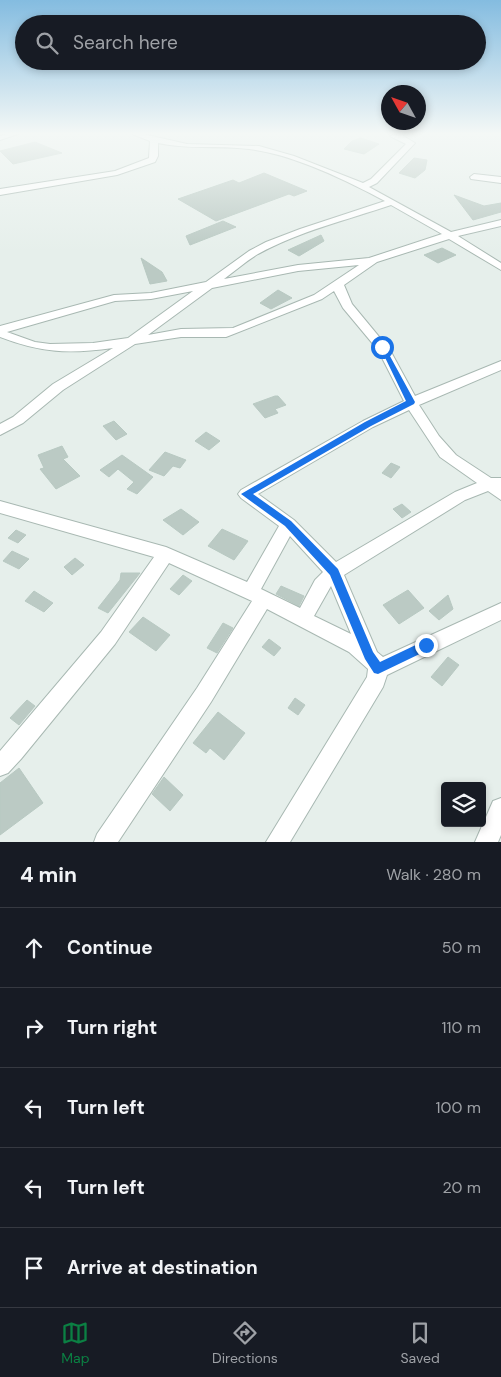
<!DOCTYPE html>
<html lang="en">
<head>
<meta charset="utf-8">
<style>
	body { margin:0; font-family:"DM Sans",sans-serif; background:#20242c; color:#f1f3f6 }
	.controls { position:absolute; right:15px; bottom:15px; display:grid; overflow:hidden; border-radius:5px; box-shadow:0 2px 8px #0003 }
	.controls button { width:45px; height:45px; display:grid; place-items:center; padding:0; border:0; border-bottom:1px solid #363941; background:#171b24; color:#f1f3f6; font:25px sans-serif }
	.compass { position:absolute; left:381px; top:85px; width:45px; height:45px; border-radius:50%; background:#171b24; box-shadow:0 2px 8px #0003; rotate:310deg }
	.stop { position:absolute; width:15px; height:15px; margin:-11px; border:4px solid #1a73e8; border-radius:50%; background:#fff }
	.stop.end { background:#1a73e8; border-color:#fff; box-shadow:0 1px 5px #0008 }
	.list { margin:0; padding:0; list-style:none }
	h2 { display:flex; justify-content:space-between; align-items:center; height:65px; margin:0; padding:0 20px; font-size:21px }
	h2 small { font-size:16px; font-weight:400; color:#9ea1a6 }
	.list li { display:grid; grid-template-columns:32px 1fr auto; gap:15px; align-items:center; box-sizing:border-box; height:80px; padding:0 20px; border-top:1px solid #363941 }
	.list b { display:block; font-size:19px; white-space:nowrap }
	.list em { font-size:16px; font-style:normal; color:#9ea1a6 }
	.icon { flex:none; width:28px; height:28px; fill:none; stroke:currentColor; stroke-width:2; stroke-linecap:round; stroke-linejoin:round }
	.map { position:relative; flex:none; width:501px; height:842px; overflow:hidden }
	.search { position:absolute; background:#171b24; box-shadow:0 2px 8px #0003; left:15px; right:15px; top:15px; height:55px; display:flex; align-items:center; gap:12px; box-sizing:border-box; padding:0 18px; border-radius:28px; color:#9ea1a6; font-size:19px }
	.sheet { height:465px; background:#171b24 }
	nav { display:flex; justify-content:space-around; align-items:center; box-sizing:border-box; height:70px; border-top:1px solid #363941; background:#171b24; font-size:14px; color:#9ea1a6 }
	nav a { display:grid; justify-items:center; gap:2px }
	nav .on { color:#0b8043 }
	.map>svg:first-child { display:block }
</style>
</head>
<body>
<div class="map">
<svg width="501" height="842" viewBox="0 0 501 842">
	<rect width="100%" height="100%" fill="#e6efeb"/>
	<!-- building -->
	<g fill="#bbcac4" stroke="#b8c9c2">
		<path d="M361,138L379,144L364,154L344,149L352,141Z"/>
		<path d="M35,142L62,153L13,164L0,151Z"/>
		<path d="M414,158L427,160L425,170L415,178L399,173Z"/>
		<path d="M264,173L307,191L294,196L289,194L216,221L178,199L233,180L239,183Z"/>
		<path d="M454,195L484,206L501,203V212L473,220Z"/>
		<path d="M223,221L236,227L190,245L186,236Z"/>
		<path d="M321,235L324,241L299,256L288,250Z"/>
		<path d="M442,248L456,255L438,263L424,255Z"/>
		<path d="M141,258L162,272L167,281L150,284Z"/>
		<path d="M278,290L292,298L271,309L260,303Z"/>
		<path d="M275,396H278L286,405L275,409L278,413L265,418L253,404Z"/>
		<path d="M114,421L127,434L116,440L103,426Z"/>
		<path d="M206,432L220,441L209,450L195,441Z"/>
		<path d="M62,446L68,457L63,459L80,476L56,489L40,469L44,468L38,455Z"/>
		<path d="M165,452L186,460L180,468L173,466L164,476L149,470Z"/>
		<path d="M122,455L153,477L137,494L127,489L134,482L118,469L109,477L100,470Z"/>
		<path d="M391,463L400,467L391,478L382,473Z"/>
		<path d="M402,504L411,512L402,518L393,509Z"/>
		<path d="M181,509L199,522L183,535L163,520Z"/>
		<path d="M222,529L248,541L234,560L208,546Z"/>
		<path d="M16,530L26,535L18,543L8,538Z"/>
		<path d="M12,551L29,559L19,569L3,561Z"/>
		<path d="M75,558L84,565L72,575L64,567Z"/>
		<path d="M121,573H140L108,613L98,608L120,580Z"/>
		<path d="M183,575L192,581L179,595L170,589Z"/>
		<path d="M281,586L304,596L299,606L276,594Z"/>
		<path d="M408,590L424,608L399,624L383,605Z"/>
		<path d="M34,591L53,603L44,612L25,601Z"/>
		<path d="M448,595L453,609L439,620L429,611Z"/>
		<path d="M143,617L170,635L156,651L129,632Z"/>
		<path d="M223,623L233,628L217,653L207,648Z"/>
		<path d="M269,639L281,648L274,656L262,647Z"/>
		<path d="M448,657L459,665L442,686L431,677Z"/>
		<path d="M295,698L305,705L298,715L288,708Z"/>
		<path d="M27,700L35,706L19,725L10,718Z"/>
		<path d="M218,712L245,733L224,760L210,748L206,753L193,743Z"/>
		<path d="M19,768L43,803L0,835V783Z"/>
		<path d="M164,777L183,795L170,811L152,794Z"/>
	</g>
	<g fill="none" stroke-linecap="round" stroke-linejoin="round">
		<defs>
			<g id="minor">
				<path d="M6,134H18L0,140V136Z"/>
				<path d="M132,134H143L187,144L259,146L294,156L363,183L371,179L406,144L390,136L400,134L415,143L377,183L369,187L451,232L501,220V226L458,236L501,263V270L449,239L377,262L344,285L352,304L390,350L415,396L501,361V370L419,405L439,436L456,455L491,478H501V500L488,491L465,500L344,575L377,652L383,657L501,603V620L387,675L383,687L290,842H266L367,677L368,669L349,652L267,609L211,702L118,842H94L97,834L197,688L252,601L169,563L115,644L21,759L8,773L0,776V751L101,632L154,557L0,513V501L166,547L247,582L279,526L241,498L238,494L241,490L363,421L404,401L378,350L343,308L334,291L322,299L226,337H181L135,344L63,390L23,423L0,435V424L13,417L53,384L113,348C69,354 41,353 0,337V326L114,295L151,293L206,282L249,251L266,242L300,229L385,201C346,180 293,154 249,149C218,145 189,150 158,143V156L155,162L117,175L0,195V189L115,171L149,158L150,141ZM391,205L442,234L369,258L298,265L224,279C235,271 246,261 258,254C300,231 347,220 391,205ZM359,265L314,295L233,328L181,329L148,335L212,288L298,271ZM193,291L128,338L93,343L50,344L35,342L7,332L115,301L151,299ZM409,410L440,457L477,483L455,492L336,562L294,520L258,494L373,427ZM290,536L323,572L315,580L300,608L261,589ZM331,586L351,634L314,616Z"/>
				<path d="M474,174L501,177V183L471,179L470,177Z"/>
				<path d="M501,798V835L498,842H475L493,801Z"/>
			</g>
		</defs>
		<!-- minor casing -->
		<use href="#minor" stroke="#a8b8b2" stroke-width="2"/>
		<!-- minor -->
		<use href="#minor" fill="#fff" fill-rule="evenodd"/>
	</g>
	<!-- sky -->
	<linearGradient id="sky" x2="0" y2="1"><stop stop-color="#84bce0"/><stop offset="0.53" stop-color="#f4f8f6"/><stop offset="1" stop-color="#f4f8f6" stop-opacity="0"/></linearGradient>
	<rect width="501" height="252" fill="url(#sky)"/>
	<!-- route -->
	<path fill="#1a73e8" d="M379,345L385,347L415,402L414,404L371,426L253,494L291,521L338,569L373,652L380,662L422,642H430V649L378,674L374,673L365,659L330,575L285,526L241,494L365,422L406,401Z"/>
</svg>
<div class="controls">
<button><svg class="icon" aria-label="layers" viewBox="0 0 24 24"><path d="M12 4l9 5-9 5-9-5zM3 14l9 5 9-5"/></svg></button>
</div>
<svg class="compass" viewBox="-18 -18 36 36"><path d="M0-13l5 13h-10z" fill="#e53935"/><path d="M0 13l5-13h-10z" fill="#9ea1a6"/></svg>
<div class="stop" style="left:382px;top:347px"></div>
<div class="stop end" style="left:426px;top:645px"></div>
<div class="search"><svg class="icon" aria-label="search" viewBox="0 0 24 24"><circle cx="10" cy="10" r="6"/><path d="M15 15l6 6"/></svg>Search here</div>
</div>
<section class="sheet">
<h2>4 min<small>Walk · 280 m</small></h2>
<ul class="list">
<li><svg class="icon" aria-label="ahead" viewBox="0 0 24 24"><path d="M12 20V5M6 11l6-6 6 6"/></svg><div><b>Continue</b></div><em>50 m</em></li>
<li><svg class="icon" aria-label="right" viewBox="0 0 24 24"><path d="M7 20v-9h11M14 6l5 5-5 5"/></svg><div><b>Turn right</b></div><em>110 m</em></li>
<li><svg class="icon" aria-label="left" viewBox="0 0 24 24"><path d="M17 20v-9H6M10 6l-5 5 5 5"/></svg><div><b>Turn left</b></div><em>100 m</em></li>
<li><svg class="icon" aria-label="left" viewBox="0 0 24 24"><path d="M17 20v-9H6M10 6l-5 5 5 5"/></svg><div><b>Turn left</b></div><em>20 m</em></li>
<li><svg class="icon" aria-label="arrive" viewBox="0 0 24 24"><path d="M6 21V4h12l-3 4 3 4H6"/></svg><div><b>Arrive at destination</b></div></li>
</ul>
</section>
<nav>
<a class="on"><svg class="icon" aria-label="map" viewBox="0 0 24 24"><path d="M3 6l6-2 6 2 6-2v14l-6 2-6-2-6 2zM9 4v14M15 6v14"/></svg>Map</a>
<a><svg class="icon" aria-label="directions" viewBox="0 0 24 24"><path d="M12 3l9 9-9 9-9-9zM9 14v-3h6M13 9l2 2-2 2"/></svg>Directions</a>
<a><svg class="icon" aria-label="saved" viewBox="0 0 24 24"><path d="M7 4h10v16l-5-4-5 4z"/></svg>Saved</a>
</nav>
</body>
</html>
